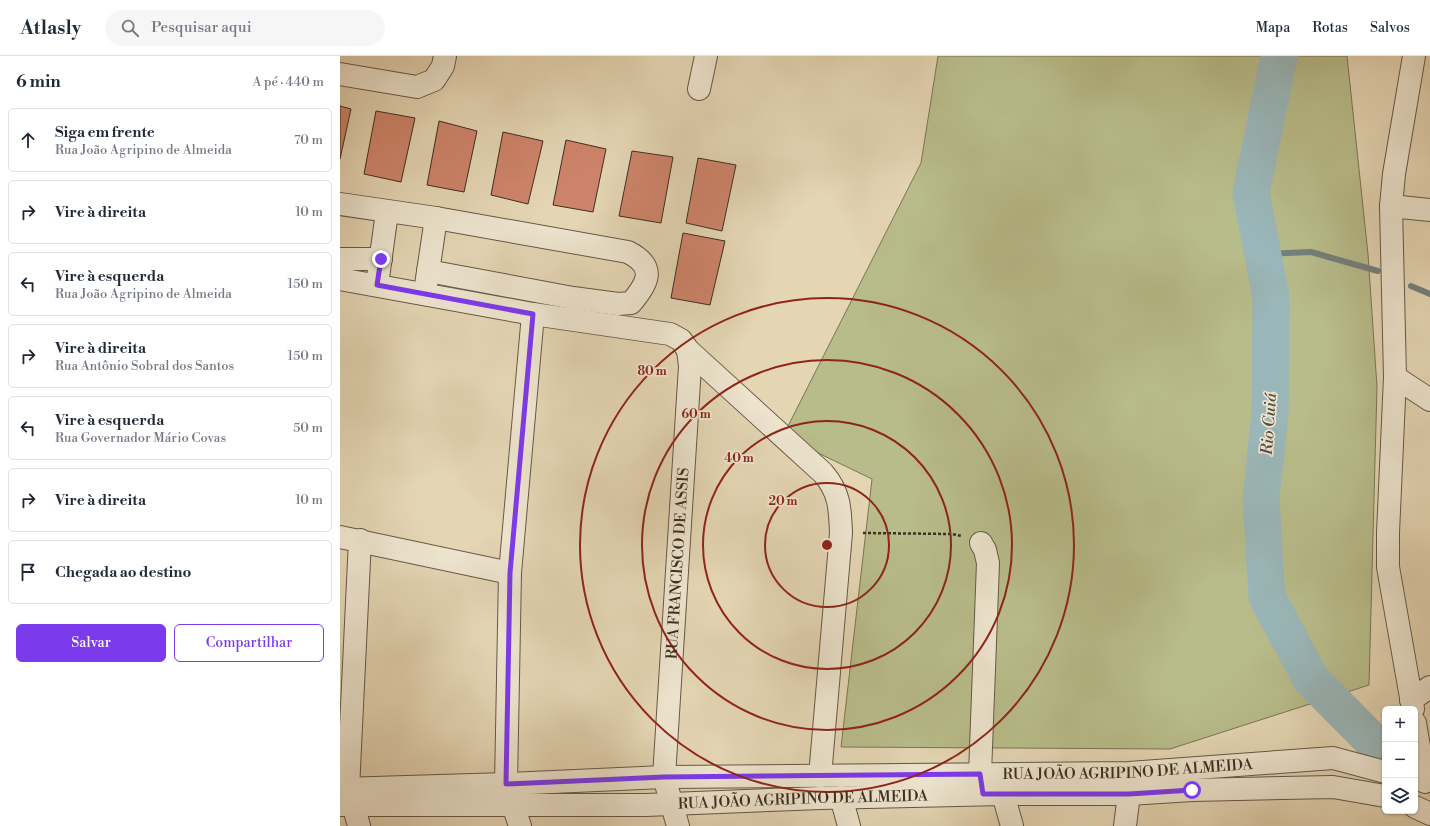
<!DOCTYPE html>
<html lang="pt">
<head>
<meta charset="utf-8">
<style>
	body { margin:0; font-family:"Libre Bodoni",serif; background:#f6f6f7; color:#1f2937 }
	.controls { position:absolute; right:12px; bottom:12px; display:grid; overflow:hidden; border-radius:6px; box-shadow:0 1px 3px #0004 }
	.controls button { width:36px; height:36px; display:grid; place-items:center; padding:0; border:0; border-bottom:1px solid #e0e1e3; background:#fff; color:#1f2937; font:20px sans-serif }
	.stop { position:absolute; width:12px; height:12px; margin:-9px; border:3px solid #7c3aed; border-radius:50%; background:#fff }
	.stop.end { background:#7c3aed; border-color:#fff; box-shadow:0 1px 4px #0008 }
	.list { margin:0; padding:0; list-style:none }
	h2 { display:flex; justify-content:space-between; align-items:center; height:52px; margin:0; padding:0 16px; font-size:17px }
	h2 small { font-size:13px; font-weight:400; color:#747a83 }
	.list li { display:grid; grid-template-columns:26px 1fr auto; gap:12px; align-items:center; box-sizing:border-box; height:64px; margin:0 8px 8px; padding:0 8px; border:1px solid #e0e1e3; border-radius:6px }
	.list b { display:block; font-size:15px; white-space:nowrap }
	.list p { margin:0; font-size:13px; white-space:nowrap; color:#747a83 }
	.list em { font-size:13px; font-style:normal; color:#747a83 }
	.actions { display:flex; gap:8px; padding:12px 16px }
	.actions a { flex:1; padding:9px 0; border:1px solid #7c3aed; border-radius:6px; text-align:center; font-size:14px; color:#7c3aed }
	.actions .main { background:#7c3aed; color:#fff }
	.icon { flex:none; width:22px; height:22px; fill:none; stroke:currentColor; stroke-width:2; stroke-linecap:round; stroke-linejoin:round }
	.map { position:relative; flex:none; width:1090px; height:770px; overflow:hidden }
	header { display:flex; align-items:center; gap:24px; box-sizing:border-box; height:56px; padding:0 20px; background:#fff; border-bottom:1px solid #e0e1e3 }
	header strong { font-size:19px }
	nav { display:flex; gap:22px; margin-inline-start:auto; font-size:14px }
	.search { width:280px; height:36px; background:#f6f6f7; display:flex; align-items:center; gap:10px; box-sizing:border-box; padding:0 14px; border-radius:22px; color:#747a83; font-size:15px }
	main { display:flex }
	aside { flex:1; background:#fff }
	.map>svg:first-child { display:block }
</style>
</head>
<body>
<header>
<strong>Atlasly</strong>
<div class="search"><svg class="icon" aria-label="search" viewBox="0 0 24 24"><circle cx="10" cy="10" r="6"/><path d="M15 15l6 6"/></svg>Pesquisar aqui</div>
<nav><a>Mapa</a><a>Rotas</a><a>Salvos</a></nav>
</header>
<main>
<aside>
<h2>6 min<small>A pé · 440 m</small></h2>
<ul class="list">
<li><svg class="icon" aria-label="ahead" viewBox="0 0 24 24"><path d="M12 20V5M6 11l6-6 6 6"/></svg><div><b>Siga em frente</b><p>Rua João Agripino de Almeida</p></div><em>70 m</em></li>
<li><svg class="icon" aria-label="right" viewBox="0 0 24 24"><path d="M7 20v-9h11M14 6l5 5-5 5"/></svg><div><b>Vire à direita</b></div><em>10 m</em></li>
<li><svg class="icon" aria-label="left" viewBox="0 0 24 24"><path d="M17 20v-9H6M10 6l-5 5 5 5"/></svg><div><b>Vire à esquerda</b><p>Rua João Agripino de Almeida</p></div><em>150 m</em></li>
<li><svg class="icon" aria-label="right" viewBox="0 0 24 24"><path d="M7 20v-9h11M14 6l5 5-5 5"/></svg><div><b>Vire à direita</b><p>Rua Antônio Sobral dos Santos</p></div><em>150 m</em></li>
<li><svg class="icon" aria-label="left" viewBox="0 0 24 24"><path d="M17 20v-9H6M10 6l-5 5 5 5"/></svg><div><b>Vire à esquerda</b><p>Rua Governador Mário Covas</p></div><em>50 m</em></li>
<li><svg class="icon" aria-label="right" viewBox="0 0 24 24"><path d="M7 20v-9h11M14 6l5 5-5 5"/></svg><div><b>Vire à direita</b></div><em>10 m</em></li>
<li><svg class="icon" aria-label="arrive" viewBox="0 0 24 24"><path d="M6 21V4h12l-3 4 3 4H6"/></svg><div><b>Chegada ao destino</b></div></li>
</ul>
<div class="actions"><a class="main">Salvar</a><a>Compartilhar</a></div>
</aside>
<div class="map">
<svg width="1090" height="770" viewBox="0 0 1090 770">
	<rect width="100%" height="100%" fill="#e4d5b3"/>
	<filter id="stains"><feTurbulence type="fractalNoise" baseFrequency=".005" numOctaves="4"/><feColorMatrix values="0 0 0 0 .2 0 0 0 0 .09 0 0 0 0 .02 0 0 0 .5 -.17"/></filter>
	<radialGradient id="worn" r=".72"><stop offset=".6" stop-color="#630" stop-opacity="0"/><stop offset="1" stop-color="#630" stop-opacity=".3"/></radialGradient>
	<!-- green -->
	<path fill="#b8bc8a" stroke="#7a7556" d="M598,0H1007L1028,198L1037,331L1029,629L830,693L501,691L532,423L443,380L581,107Z"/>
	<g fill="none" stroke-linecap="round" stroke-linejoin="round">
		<!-- stream -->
		<g stroke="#74807c" stroke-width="6">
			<path d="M924,198L971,196L1038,215"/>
			<path d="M1071,230L1090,238"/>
		</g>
		<!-- river -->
		<path stroke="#9ab6b8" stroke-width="37" d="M939,0L911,137L931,241L930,357L921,443L927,541L971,623L1045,698"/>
	</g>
	<!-- building -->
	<g fill="#ce846a" stroke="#3c2e21">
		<path d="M0,50L11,53L0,103Z"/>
		<path d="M36,55L75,62L61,126L24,118Z"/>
		<path d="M99,65L137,75L124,136L87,129Z"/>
		<path d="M163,76L203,85L188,148L151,139Z"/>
		<path d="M226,84L266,93L253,156L213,149Z"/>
		<path d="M292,95L333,101L321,167L279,160Z"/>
		<path d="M358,102L396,109L382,175L346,167Z"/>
		<path d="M343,177L385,185L370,249L331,242Z"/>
	</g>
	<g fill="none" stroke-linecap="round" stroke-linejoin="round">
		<defs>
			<g id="minor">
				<path d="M0,18L77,31L94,24L103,10L105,0"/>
				<path d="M359,33L366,0"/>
				<path d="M0,148L96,162L288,196C317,211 308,227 291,247L278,248L233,242L88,215"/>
				<path d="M1051,150L1054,118L1074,0"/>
				<path d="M0,203H41"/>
				<path d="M0,223L193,258L330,278L341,284L348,294L483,417C500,437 500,452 501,477L480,720"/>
				<path d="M37,229L47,156"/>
				<path d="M86,229L96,162"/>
				<path d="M1055,321L1090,344"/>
				<path d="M0,481L170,517"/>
				<path d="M641,487L645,494L648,507L640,718L642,731"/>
				<path d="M1071,644L1090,631"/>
				<path d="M1073,653L1048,511V477L1055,321L1051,150L1090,154"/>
				<path d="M1075,667L1085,726"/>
				<path id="s1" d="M0,733L166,728L324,721L789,717L993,702L1045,716"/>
				<path d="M8,733L20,484"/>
				<path d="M663,738L672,770"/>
				<path d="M501,741L509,770"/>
				<path d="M13,748L19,770"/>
				<path id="s2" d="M0,749H306L481,742L663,738H789L852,734L993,731L1045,740"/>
				<path d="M1075,751L1090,758"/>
				<path d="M180,770L166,728L170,517L193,258"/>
				<path id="s3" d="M338,770L324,721L350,310L348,294"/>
				<path d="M785,770L789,738"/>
			</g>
		</defs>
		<!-- minor casing -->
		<use href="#minor" stroke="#665846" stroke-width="24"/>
		<!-- path -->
		<path stroke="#3c2e21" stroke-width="2.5" stroke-dasharray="3 2" stroke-linecap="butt" d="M523,477L612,478L622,480"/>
		<!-- minor -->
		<use href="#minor" stroke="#ede4ce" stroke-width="22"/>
	</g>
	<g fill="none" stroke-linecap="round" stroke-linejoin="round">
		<!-- route -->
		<path stroke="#7c3aed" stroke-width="5" d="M41,203L37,229L193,258L170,517L166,728L324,721L640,718L643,738H789L852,734"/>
	</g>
	<!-- distance rings -->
	<g fill="none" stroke="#8f2418" stroke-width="2">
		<circle cx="487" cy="489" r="62"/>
		<circle cx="487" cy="489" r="124"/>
		<circle cx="487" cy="489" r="185"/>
		<circle cx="487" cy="489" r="247"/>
	</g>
	<g text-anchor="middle" stroke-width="3.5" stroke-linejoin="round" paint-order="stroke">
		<!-- street labels -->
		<g font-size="15" fill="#3c2e21" stroke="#ede4ce">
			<text dy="5" stroke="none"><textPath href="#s3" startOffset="265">RUA FRANCISCO DE ASSIS</textPath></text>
			<text dy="5" stroke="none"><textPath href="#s1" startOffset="788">RUA JOÃO AGRIPINO DE ALMEIDA</textPath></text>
			<text dy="5" stroke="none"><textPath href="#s2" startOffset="463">RUA JOÃO AGRIPINO DE ALMEIDA</textPath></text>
		</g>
		<!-- water labels -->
		<g font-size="16" font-style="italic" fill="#4f493f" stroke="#ede4ce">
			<text transform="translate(928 368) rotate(-86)" y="6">Rio Cuiá</text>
		</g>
	</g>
	<circle cx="487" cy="489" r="6" fill="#8f2418" stroke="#ede4ce" stroke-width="2"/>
	<g font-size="12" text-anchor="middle" font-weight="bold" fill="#8f2418" stroke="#ede4ce" stroke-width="3.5" stroke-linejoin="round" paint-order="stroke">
		<text x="312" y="319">80 m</text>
		<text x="356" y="362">60 m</text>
		<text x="399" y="406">40 m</text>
		<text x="443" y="449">20 m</text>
	</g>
	<rect width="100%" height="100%" filter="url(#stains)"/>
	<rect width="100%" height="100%" fill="url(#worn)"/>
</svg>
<div class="controls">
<button>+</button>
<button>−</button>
<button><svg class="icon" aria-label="layers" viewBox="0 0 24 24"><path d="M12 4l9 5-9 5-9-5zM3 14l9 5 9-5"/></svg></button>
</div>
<div class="stop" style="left:852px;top:734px"></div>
<div class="stop end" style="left:41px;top:203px"></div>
</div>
</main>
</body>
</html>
